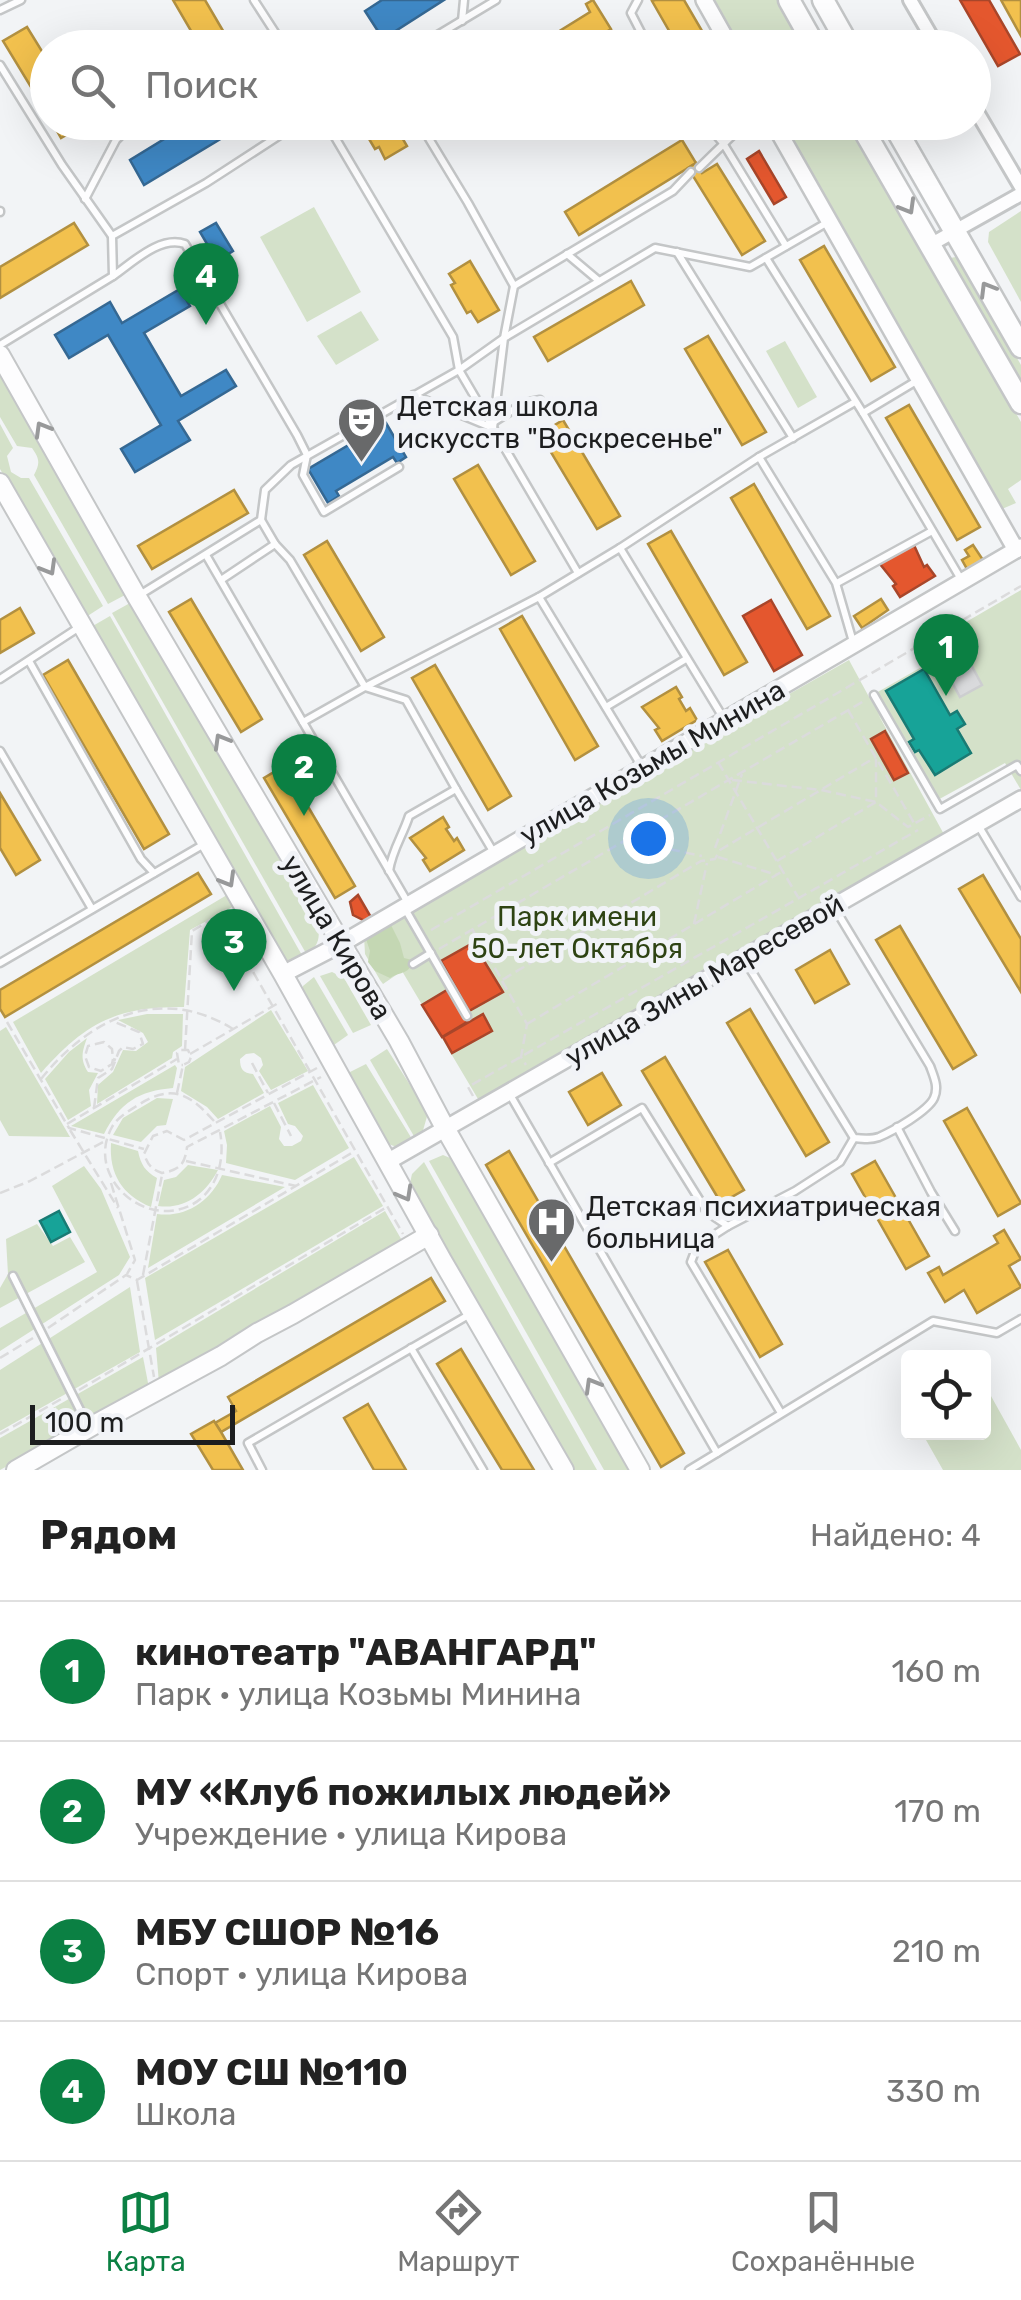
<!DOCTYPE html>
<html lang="ru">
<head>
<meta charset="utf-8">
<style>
	body { margin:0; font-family:Rubik,sans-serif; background:#f2f2f2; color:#222 }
	.controls { position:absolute; right:30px; bottom:30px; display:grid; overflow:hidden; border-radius:10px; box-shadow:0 10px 40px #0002 }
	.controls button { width:90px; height:90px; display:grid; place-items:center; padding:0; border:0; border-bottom:2px solid #e0e0e0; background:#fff; color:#222; font:50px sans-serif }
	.scale { position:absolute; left:30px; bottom:25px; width:205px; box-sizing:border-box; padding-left:10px; border:5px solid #1d1e1f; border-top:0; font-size:28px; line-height:35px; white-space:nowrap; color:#1d1e1f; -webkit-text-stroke:8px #f1f3f7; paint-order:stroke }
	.you { position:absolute; left:648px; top:838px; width:35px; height:35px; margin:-25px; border:8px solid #fff; border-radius:50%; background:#1a73e8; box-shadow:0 0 0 15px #1a73e833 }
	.badge { display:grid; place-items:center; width:65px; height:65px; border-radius:50%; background:#0b8043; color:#fff; font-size:32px; font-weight:700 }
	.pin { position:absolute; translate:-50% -82px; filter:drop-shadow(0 2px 5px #0008) }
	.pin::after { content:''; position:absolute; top:52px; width:35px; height:30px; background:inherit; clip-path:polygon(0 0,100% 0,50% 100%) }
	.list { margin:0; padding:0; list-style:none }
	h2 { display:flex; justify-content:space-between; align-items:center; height:130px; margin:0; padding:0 40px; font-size:42px }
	h2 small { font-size:32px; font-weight:400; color:#767676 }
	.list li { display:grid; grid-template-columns:65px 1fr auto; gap:30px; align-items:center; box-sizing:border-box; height:140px; padding:0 40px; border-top:2px solid #e0e0e0 }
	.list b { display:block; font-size:38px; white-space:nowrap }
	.list p { margin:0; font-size:32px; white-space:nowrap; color:#767676 }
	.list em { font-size:32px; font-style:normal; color:#767676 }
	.icon { flex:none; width:55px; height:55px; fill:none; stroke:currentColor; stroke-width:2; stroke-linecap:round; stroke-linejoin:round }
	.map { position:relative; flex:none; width:1021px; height:1470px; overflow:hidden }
	.search { position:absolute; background:#fff; box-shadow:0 10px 40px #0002; left:30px; right:30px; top:30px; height:110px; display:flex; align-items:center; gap:25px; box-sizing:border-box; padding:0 35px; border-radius:55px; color:#767676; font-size:38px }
	.sheet { height:690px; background:#fff }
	nav { display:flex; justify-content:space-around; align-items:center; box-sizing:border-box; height:140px; border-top:2px solid #e0e0e0; background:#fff; font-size:28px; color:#767676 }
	nav a { display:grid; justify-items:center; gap:5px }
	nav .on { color:#0b8043 }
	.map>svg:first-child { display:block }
</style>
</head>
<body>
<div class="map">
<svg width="1021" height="1470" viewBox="0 0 1021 1470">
	<rect width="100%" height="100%" fill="#f2f4f6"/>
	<!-- green -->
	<g fill="#d4e1c9">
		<path d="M715,0H778L806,47H741Z"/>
		<path d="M783,123H849L1021,422V480L1008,489L1016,503L1002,509Z"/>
		<path d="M314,207L361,292L307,322L260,237Z"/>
		<path d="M1021,211V302L988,242L989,232Z"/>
		<path d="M956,257L961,261L1021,365V385L951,264L950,258Z"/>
		<path d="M361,311L379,340L336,365L317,336Z"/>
		<path d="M785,341L817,397L798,408L766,351Z"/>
		<path d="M0,376L125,595L108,604L34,475C40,464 40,459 32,448L17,446L0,417Z"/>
		<path d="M0,424L13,448L7,456L11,472L21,478H29L103,606L86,617L0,469Z"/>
		<path d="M1021,590V790L1005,763L934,802L878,714L946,838L481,1104L402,971L383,984L380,980L365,954L364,936L849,660L869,697L925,665L918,650Z"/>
		<path d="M130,603L317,924C321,938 318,946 307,955L112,613Z"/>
		<path d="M110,616L303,957L290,962L283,959L91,627Z"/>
		<path d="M232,892L238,904L190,930L184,1007C117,1006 85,1023 41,1073L13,1022Z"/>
		<path d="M332,972L344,978L371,1025L353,1033L320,976Z"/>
		<path d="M314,977L348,1035L331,1047L302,995L303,986Z"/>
		<path d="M271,1010L308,1071L271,1090L259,1071L263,1065L261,1058L254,1053L246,1054L240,1059C240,1069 243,1073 253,1074L264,1093L218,1119L207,1107L181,1091L185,1067Z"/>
		<path d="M147,1014H183L182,1046L173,1052L172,1058L97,1104L98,1085L113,1072L123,1050L136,1051L148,1042L143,1033L118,1020Z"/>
		<path d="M6,1027L70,1137L9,1136L0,1120V1031Z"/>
		<path d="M87,1038C82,1052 80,1059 88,1072L98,1073L89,1090L91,1106L68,1120L45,1079L69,1052Z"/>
		<path d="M387,1049L428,1113L422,1134L415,1138L370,1060Z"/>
		<path d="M366,1064L412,1139C405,1145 398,1149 389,1144C379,1137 355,1086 348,1073Z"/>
		<path d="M175,1065L177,1068L173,1088C139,1091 120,1102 104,1134L71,1126Z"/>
		<path d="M313,1085L349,1148L295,1180L226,1163L227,1145L224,1131L270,1106L281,1127L279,1139L284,1146H292L301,1141L303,1136L295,1126L288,1124L278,1103Z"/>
		<path d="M157,1098L173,1099L166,1125L157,1126L141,1142L113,1135L123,1118Z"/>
		<path d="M111,1143L138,1151C141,1165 145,1171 157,1178L151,1207C122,1195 109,1174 111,1143Z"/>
		<path d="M443,1155L455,1160L632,1470H604L429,1161Z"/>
		<path d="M354,1157L383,1206L155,1340L145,1278Z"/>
		<path d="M424,1162L597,1470H573L410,1183L412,1174Z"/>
		<path d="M188,1165L218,1170C206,1193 185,1210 158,1206L164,1180L176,1177Z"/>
		<path d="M84,1166L101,1189L130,1257L119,1275L0,1351V1328L97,1272L52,1186Z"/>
		<path d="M222,1175L285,1187L148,1268L157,1214C186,1218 211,1201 222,1175Z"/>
		<path d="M385,1211L404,1244L159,1383L156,1348Z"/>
		<path d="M37,1224L53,1246L70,1237L85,1262L0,1308V1288L8,1274L6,1239Z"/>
		<path d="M130,1287L140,1352L0,1431V1370Z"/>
		<path d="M143,1357L149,1388L0,1470V1438Z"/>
		<path d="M985,1389L991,1396L1021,1450V1470H943L922,1433L984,1432Z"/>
	</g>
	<!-- forest -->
	<path fill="#c4d7b3" d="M391,925L400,943L404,958L412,960C410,975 401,971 390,978L375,971L368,962L370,951L366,939C373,928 379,927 391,925Z"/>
	<!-- homes -->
	<g fill="#f2c14e" stroke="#b29040" stroke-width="2.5">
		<path d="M173,0H205L229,41L219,48H201Z"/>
		<path d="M593,0L611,29L580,48H532L590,12L586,4Z"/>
		<path d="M655,0H684L712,48H679L652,1Z"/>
		<path d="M1001,0H1021V36Z"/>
		<path d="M27,27L48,61V115L3,41Z"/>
		<path d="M52,122H84L85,124L61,138Z"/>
		<path d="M359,122H393L407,146L385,159L379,147L375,149Z"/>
		<path d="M682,140L696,163L579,235L565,212Z"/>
		<path d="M696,163L702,173L717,164L765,241L742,255L688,168Z"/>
		<path d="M74,223L88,245L0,298V267Z"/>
		<path d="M824,246L895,367L871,381L800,260Z"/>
		<path d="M470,261L499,310L478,322L471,311L467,313L451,285L455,283L449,274Z"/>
		<path d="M631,281L644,305L548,361L534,337Z"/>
		<path d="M708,336L766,432L742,445L685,349Z"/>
		<path d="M909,405L980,527L957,540L886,418Z"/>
		<path d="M563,420L620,516L597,529L540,434Z"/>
		<path d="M478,465L535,561L511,575L454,479Z"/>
		<path d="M754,484L830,616L807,629L731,498Z"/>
		<path d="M234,490L248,513L152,569L138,546Z"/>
		<path d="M671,531L747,662L724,675L648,544Z"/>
		<path d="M327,541L384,637L361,651L304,555Z"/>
		<path d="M973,545L983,560L967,569L962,560L969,556L965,550Z"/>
		<path d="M191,599L262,719L241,732L169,612Z"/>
		<path d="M881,599L888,610L862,628L854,616Z"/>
		<path d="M20,608L34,633L0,653V620Z"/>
		<path d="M522,616L598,746L575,760L500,629Z"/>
		<path d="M68,660L169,834L144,849L43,675Z"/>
		<path d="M435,665L511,796L488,810L412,678Z"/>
		<path d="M676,687L682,697L679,699L686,711L690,708L697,720L662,741L655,730L659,728L642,707Z"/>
		<path d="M284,766L355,886L335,898L264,778Z"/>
		<path d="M0,793L40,860L16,875L0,848Z"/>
		<path d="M443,817L449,827L446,829L454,841L457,838L464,850L430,871L423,860L426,858L410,838Z"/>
		<path d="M198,873L211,894L5,1017L0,1009V990Z"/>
		<path d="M983,875L1021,939V992L959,889Z"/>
		<path d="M900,926L976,1055L953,1069L876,940Z"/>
		<path d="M830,950L849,984L815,1003L796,970Z"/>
		<path d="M750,1009L829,1142L806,1156L727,1023Z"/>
		<path d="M665,1057L744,1190L721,1203L642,1071Z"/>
		<path d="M602,1073L621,1105L588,1125L569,1092Z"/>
		<path d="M967,1108L1021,1203L998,1216L944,1121Z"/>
		<path d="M509,1151L684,1453L661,1467L486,1165Z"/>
		<path d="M875,1161L929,1256L906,1269L852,1174Z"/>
		<path d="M1004,1230L1021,1259L1009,1266L1021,1287L977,1313L964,1290L945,1302L928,1273L939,1267L943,1275L998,1243L994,1236Z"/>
		<path d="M728,1250L782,1344L760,1357L705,1262Z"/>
		<path d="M431,1278L445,1301L221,1432L215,1423L236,1411L228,1397Z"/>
		<path d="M461,1349L534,1470H502L437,1364Z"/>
		<path d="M368,1404L406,1470H374L344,1418Z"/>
		<path d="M214,1421L221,1432L243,1470H213L191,1434Z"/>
	</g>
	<!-- shops -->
	<g fill="#e4572e" stroke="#a8462a" stroke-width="2.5">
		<path d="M960,0H989L1020,54L998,66Z"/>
		<path d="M759,151L786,197L774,204L747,159Z"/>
		<path d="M913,543L924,567L927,565L935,576L900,597L893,586L896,584L880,564Z"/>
		<path d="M771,600L802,655L774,671L743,616Z"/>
		<path d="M885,731L908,773L894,780L871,739Z"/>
		<path d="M358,895L372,919L365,921L353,915L350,902Z"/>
		<path d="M473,943L503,992L469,1011L441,961Z"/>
		<path d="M447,990L467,1022L442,1037L422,1005Z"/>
		<path d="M483,1014L492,1031L452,1053L443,1037Z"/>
	</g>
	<!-- schools -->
	<g fill="#3f88c5" stroke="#356893" stroke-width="2.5">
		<path d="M382,0H444L383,39L365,11Z"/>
		<path d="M192,122H227L232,132L144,185L130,160Z"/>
		<path d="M216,223L233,251L217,261L200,232Z"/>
		<path d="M180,289L190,306L144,333L181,396L226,370L236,386L178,421L190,440L135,472L121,449L161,425L108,335L69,358L55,335L110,302L122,323Z"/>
		<path d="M386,423L406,457L397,463L393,457L336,491L339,496L328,503L308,469Z"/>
	</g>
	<!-- public -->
	<g fill="#17a398" stroke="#197b74" stroke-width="2.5">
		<path d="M924,669L950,715L957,711L965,724L957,729L971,753L935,775L919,750L915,752L909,742L914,739L886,691Z"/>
		<path d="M59,1211L70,1232L51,1242L40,1221Z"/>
	</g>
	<!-- building -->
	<path fill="#d9dadc" stroke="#cdced0" stroke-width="2.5" d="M968,659L982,685L960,697L946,671Z"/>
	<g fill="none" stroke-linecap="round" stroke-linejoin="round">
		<defs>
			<g id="service">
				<path d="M254,0L285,48"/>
				<path d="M638,0L631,13L649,48"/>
				<path d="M0,10L21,0"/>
				<path d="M462,21L464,0"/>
				<path d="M416,48L496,0"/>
				<path d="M621,48L642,35"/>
				<path d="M0,65L62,165L112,236"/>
				<path d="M326,122L453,337L459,370L578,573"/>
				<path d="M419,122L468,203L514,286"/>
				<path d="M705,122L723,143L786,246"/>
				<path d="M699,168L746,122"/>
				<path d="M85,199L116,140L134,122"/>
				<path d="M0,211V212"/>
				<path d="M677,252L793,438"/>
				<path d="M567,254L599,281"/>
				<path d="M766,258L863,413L962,581"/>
				<path d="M113,276C132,263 160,235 185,244L297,435L307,455L303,475L324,512L399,467"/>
				<path d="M0,345L113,276L112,236L206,183L300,122"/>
				<path d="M413,395L493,428L504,338L655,248L750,267L828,222"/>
				<path d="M863,413L918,380"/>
				<path d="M492,423L524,403L540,400"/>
				<path d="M759,457L836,583L853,642"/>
				<path d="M261,520L275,544L290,560L365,687L406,700L456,789L409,816C403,835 392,850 389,871"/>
				<path d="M620,548L724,719"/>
				<path d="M206,555L408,903"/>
				<path d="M221,580L275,544"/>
				<path d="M837,583L932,531"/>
				<path d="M138,596L261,520L265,490L291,465L459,370L504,338L514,286L673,191L691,172"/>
				<path d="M539,597L642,767"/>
				<path d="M29,661L141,859L154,873"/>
				<path d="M0,679L81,626"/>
				<path d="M874,695L940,809L1017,765L1021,771"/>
				<path d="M606,707L686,659"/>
				<path d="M303,722L365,687L539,597L620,548L759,457L855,402"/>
				<path d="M0,751L92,909"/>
				<path d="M456,789L494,853"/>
				<path d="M978,825L1021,897"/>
				<path d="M404,907L467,1016"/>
				<path d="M744,959L854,1138C863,1139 871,1140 879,1137C893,1131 928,1111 934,1098C939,1087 934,1077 930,1066L834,907"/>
				<path d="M0,963L206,843"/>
				<path d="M413,964L431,953"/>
				<path d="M509,1093L717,1453L689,1470"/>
				<path d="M897,1127L931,1192L955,1231"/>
				<path d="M549,1163L642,1108L707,1212L728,1226"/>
				<path d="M13,1276L88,1426"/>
				<path d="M411,1348L483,1470"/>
				<path d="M781,1413L691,1262L697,1246L728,1226L795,1191L840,1162L854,1138"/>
				<path d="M717,1453L933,1321L997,1333L1021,1319"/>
				<path d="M262,1470L248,1443L472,1313"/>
			</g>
			<g id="minor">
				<path d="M910,0L938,48"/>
				<path d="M974,107L1021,187"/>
				<path d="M930,245L1021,194"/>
			</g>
			<g id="tertiary">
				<path d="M704,0L731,48"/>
				<path d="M773,122L1016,550"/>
				<path d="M283,974L341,944L1021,547"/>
				<path d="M387,1162L1021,799"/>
			</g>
			<g id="secondary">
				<path d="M0,355L137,597L399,1041L445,1128L640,1470"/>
				<path d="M0,483L283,974L442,1260L564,1470"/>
				<path d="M16,1470L94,1425L221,1356L257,1333L293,1314L429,1235"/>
			</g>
			<g id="trunk">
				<path d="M789,0L816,48"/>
				<path d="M823,0L850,48"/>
				<path d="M859,122L1021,403"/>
				<path d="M892,122L1021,347"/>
			</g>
		</defs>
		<!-- service casing -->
		<use href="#service" stroke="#c4c6c7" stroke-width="11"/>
		<!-- minor casing -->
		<use href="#minor" stroke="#c4c6c7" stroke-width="18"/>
		<!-- tertiary casing -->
		<use href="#tertiary" stroke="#c4c6c7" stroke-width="20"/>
		<!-- secondary casing -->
		<use href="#secondary" stroke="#c4c6c7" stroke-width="22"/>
		<!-- trunk casing -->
		<use href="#trunk" stroke="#c4c6c7" stroke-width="25"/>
		<!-- path -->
		<g stroke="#dbdbdc" stroke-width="2.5" stroke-dasharray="10 5" stroke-linecap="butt">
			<path d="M848,710L914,823"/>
			<path d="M718,762L798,897"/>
			<path d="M732,780L821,790L876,802L908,827L930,815"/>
			<path d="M626,840L702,856"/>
			<path d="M715,848L742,774"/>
			<path d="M718,857L777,875"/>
			<path d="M777,861L876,802V759"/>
			<path d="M227,910L220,914L403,1234"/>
			<path d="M694,924L707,863"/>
			<path d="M472,929L502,980L701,861L715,859L720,850L876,757"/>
			<path d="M431,930L1021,586"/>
			<path d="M439,949L864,701"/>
			<path d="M502,981L527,1024L521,1057L526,1065"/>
			<path d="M7,1022L69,1128L144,1149"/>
			<path d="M527,1024L783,871"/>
			<path d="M185,1050L192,931L220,914"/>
			<path d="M190,1054L280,1002"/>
			<path d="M113,1059L112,1064L101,1071L89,1067L85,1056L88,1046L104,1042L112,1049L113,1059L116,1060"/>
			<path d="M252,1063L268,1093"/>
			<path d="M317,1068L184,1140L167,1131L153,1136L144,1154C148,1165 151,1169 162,1173C179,1170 185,1165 187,1147L321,1077"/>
			<path d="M41,1079C90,1018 160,984 233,1029"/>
			<path d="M177,1093L183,1065L189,1062L191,1057L188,1050H181L177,1053L179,1065H183"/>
			<path d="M473,1096L468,1087L918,830"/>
			<path d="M274,1103L291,1136"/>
			<path d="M94,1108L98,1078L112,1069L119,1051L123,1047L133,1049L143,1044L139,1032L112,1021"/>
			<path d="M214,1121C187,1091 170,1084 135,1107C127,1112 117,1118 112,1127C89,1168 127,1213 169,1211C211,1208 227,1168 220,1132"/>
			<path d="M67,1124L177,1059"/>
			<path d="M70,1130L118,1208"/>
			<path d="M186,1161L296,1186"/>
			<path d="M111,1183L135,1260L127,1274"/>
			<path d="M0,1193L30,1181L107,1140"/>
			<path d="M143,1275L162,1175"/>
			<path d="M137,1281L154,1377"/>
			<path d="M48,1328L126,1275L137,1280L355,1151"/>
			<path d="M0,1358L33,1338"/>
			<path d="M79,1390L387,1207"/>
			<path d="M0,1434L63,1398"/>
		</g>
		<!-- service -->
		<use href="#service" stroke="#fdfdfe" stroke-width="6"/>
		<!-- minor -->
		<use href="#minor" stroke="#fdfdfe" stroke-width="12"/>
		<!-- tertiary -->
		<use href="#tertiary" stroke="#fdfdfe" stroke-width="15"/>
		<!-- secondary -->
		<use href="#secondary" stroke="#fdfdfe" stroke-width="18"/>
		<!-- trunk -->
		<use href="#trunk" stroke="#fdfdfe" stroke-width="20"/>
	</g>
	<!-- one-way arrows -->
	<defs><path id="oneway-chevron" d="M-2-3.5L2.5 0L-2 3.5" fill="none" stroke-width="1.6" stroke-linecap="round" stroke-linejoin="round" transform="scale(2.5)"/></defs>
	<g stroke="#98999a">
		<use href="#oneway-chevron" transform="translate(908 207) rotate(60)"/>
		<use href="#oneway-chevron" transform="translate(987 289) rotate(-121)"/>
		<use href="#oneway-chevron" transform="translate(42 429) rotate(-120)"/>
		<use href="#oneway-chevron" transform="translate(49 568) rotate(60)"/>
		<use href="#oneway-chevron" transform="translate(221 741) rotate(-120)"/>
		<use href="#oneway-chevron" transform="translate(228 880) rotate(60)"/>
		<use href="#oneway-chevron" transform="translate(405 1194) rotate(61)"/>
		<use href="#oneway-chevron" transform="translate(592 1385) rotate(-120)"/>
	</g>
	<!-- icons -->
	<defs>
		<symbol id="theatre-pin" viewBox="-11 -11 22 30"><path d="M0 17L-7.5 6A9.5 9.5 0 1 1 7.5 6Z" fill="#68696a" stroke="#f1f3f7"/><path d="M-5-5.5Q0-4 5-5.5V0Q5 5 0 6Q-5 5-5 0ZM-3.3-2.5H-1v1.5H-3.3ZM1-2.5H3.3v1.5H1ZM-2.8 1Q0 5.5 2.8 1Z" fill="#fff"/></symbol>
		<symbol id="hospital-pin" viewBox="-11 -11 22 30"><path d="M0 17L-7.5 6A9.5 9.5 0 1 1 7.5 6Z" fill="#68696a" stroke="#f1f3f7"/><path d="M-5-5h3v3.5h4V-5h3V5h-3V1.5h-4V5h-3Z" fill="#fff"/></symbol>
	</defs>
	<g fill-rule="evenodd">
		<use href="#theatre-pin" x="334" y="394" width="55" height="75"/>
		<use href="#hospital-pin" x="524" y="1194" width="55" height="75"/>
	</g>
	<g text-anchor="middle" stroke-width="10" stroke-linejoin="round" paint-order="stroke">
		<!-- poi labels -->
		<g font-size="28" fill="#1d1e1f" stroke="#f1f3f7" text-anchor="start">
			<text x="397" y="416">Детская школа<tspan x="397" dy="32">искусств "Воскресенье"</tspan></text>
			<text x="586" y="1216">Детская психиатрическая<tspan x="586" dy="32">больница</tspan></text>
		</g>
		<!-- street labels -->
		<g font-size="28" fill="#1d1e1f" stroke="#f1f3f7">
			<text transform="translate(652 762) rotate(-30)" y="10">улица Козьмы Минина</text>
			<text transform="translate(337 937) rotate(59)" y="10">улица Кирова</text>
			<text transform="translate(704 980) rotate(-30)" y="10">улица Зины Маресевой</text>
		</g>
		<!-- park labels -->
		<g font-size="28" fill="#2e4313" stroke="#f1f3f7">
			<text x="577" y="926">Парк имени<tspan x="577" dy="32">50-лет Октября</tspan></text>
		</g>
	</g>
</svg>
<div class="controls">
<button><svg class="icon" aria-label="locate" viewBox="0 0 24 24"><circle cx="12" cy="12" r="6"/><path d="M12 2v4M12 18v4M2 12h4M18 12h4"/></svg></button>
</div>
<div class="scale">100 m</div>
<div class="you"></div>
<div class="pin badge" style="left:946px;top:696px">1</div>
<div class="pin badge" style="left:304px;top:816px">2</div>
<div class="pin badge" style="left:234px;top:991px">3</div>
<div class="pin badge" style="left:206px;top:325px">4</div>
<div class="search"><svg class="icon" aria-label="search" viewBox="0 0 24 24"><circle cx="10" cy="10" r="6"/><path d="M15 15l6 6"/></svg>Поиск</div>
</div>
<section class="sheet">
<h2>Рядом<small>Найдено: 4</small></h2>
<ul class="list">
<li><span class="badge">1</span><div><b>кинотеатр &quot;АВАНГАРД&quot;</b><p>Парк · улица Козьмы Минина</p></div><em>160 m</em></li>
<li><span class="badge">2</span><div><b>МУ «Клуб пожилых людей»</b><p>Учреждение · улица Кирова</p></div><em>170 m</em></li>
<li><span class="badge">3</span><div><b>МБУ СШОР №16</b><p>Спорт · улица Кирова</p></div><em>210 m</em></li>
<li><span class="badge">4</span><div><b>МОУ СШ №110</b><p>Школа</p></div><em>330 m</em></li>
</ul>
</section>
<nav>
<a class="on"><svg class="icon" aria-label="map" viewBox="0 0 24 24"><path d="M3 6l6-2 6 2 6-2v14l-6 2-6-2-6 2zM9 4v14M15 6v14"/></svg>Карта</a>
<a><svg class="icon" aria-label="directions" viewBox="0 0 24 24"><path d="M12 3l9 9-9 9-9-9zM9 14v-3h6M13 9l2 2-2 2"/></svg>Маршрут</a>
<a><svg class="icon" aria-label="saved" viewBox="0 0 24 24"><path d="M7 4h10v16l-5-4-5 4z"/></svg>Сохранённые</a>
</nav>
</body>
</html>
